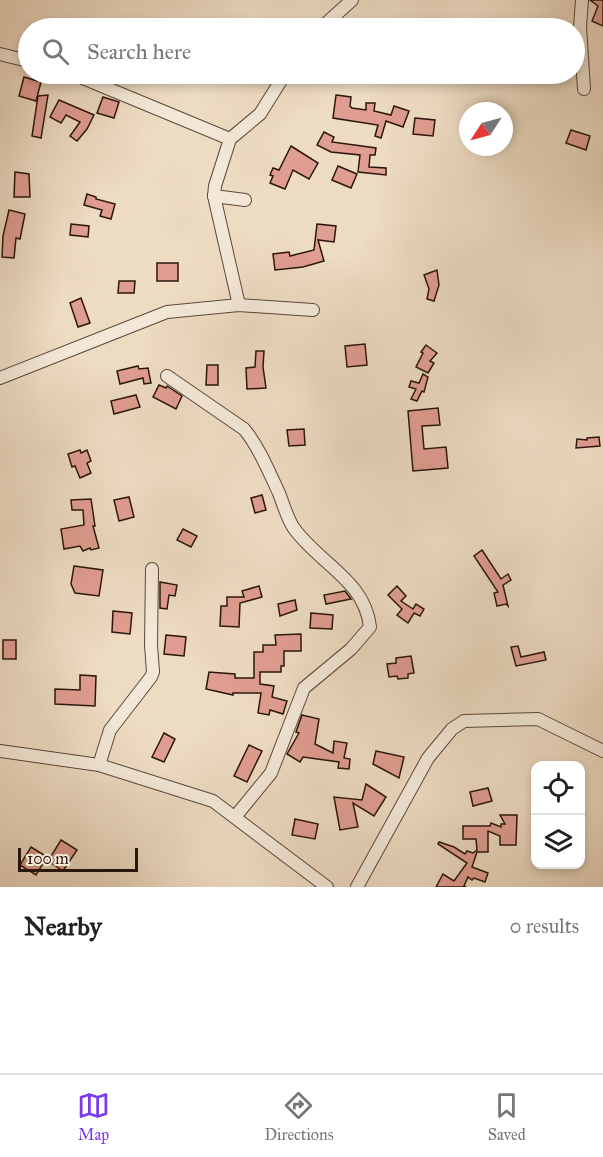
<!DOCTYPE html>
<html lang="en">
<head>
<meta charset="utf-8">
<style>
	body { margin:0; font-family:"IM FELL Great Primer",serif; background:#f2f2f2; color:#222 }
	.controls { position:absolute; right:18px; bottom:18px; display:grid; overflow:hidden; border-radius:12px; box-shadow:0 3px 9px #0003 }
	.controls button { width:54px; height:54px; display:grid; place-items:center; padding:0; border:0; border-bottom:2px solid #e0e0e0; background:#fff; color:#222; font:30px sans-serif }
	.compass { position:absolute; left:459px; top:102px; width:54px; height:54px; border-radius:50%; background:#fff; box-shadow:0 3px 9px #0003; rotate:234deg }
	.scale { position:absolute; left:18px; bottom:15px; width:120px; box-sizing:border-box; padding-left:6px; border:3px solid #2b160c; border-top:0; font-size:16px; line-height:21px; white-space:nowrap; color:#2b160c; -webkit-text-stroke:4px #f3e8d7; paint-order:stroke }
	.list { margin:0; padding:0; list-style:none }
	h2 { display:flex; justify-content:space-between; align-items:center; height:78px; margin:0; padding:0 24px; font-size:26px }
	h2 small { font-size:20px; font-weight:400; color:#767676 }
	.icon { flex:none; width:33px; height:33px; fill:none; stroke:currentColor; stroke-width:2; stroke-linecap:round; stroke-linejoin:round }
	.map { position:relative; flex:none; width:603px; height:887px; overflow:hidden }
	.search { position:absolute; background:#fff; box-shadow:0 3px 9px #0003; left:18px; right:18px; top:18px; height:66px; display:flex; align-items:center; gap:15px; box-sizing:border-box; padding:0 21px; border-radius:33px; color:#767676; font-size:22px }
	.sheet { height:186px; background:#fff }
	nav { display:flex; justify-content:space-around; align-items:center; box-sizing:border-box; height:84px; border-top:2px solid #e0e0e0; background:#fff; font-size:16px; color:#767676 }
	nav a { display:grid; justify-items:center; gap:3px }
	nav .on { color:#7c3aed }
	.map>svg:first-child { display:block }
</style>
</head>
<body>
<div class="map">
<svg width="603" height="887" viewBox="0 0 603 887">
	<rect width="100%" height="100%" fill="#eddbc2"/>
	<filter id="stains"><feTurbulence type="fractalNoise" baseFrequency=".00333" numOctaves="4"/><feColorMatrix values="0 0 0 0 .2 0 0 0 0 .09 0 0 0 0 .02 0 0 0 .5 -.17"/></filter>
	<radialGradient id="worn" r=".72"><stop offset=".6" stop-color="#630" stop-opacity="0"/><stop offset="1" stop-color="#630" stop-opacity=".3"/></radialGradient>
	<!-- building -->
	<g fill="#e09d91" stroke="#2b160c" stroke-width="1.5">
		<path d="M590,0H603V26L592,21L598,6Z"/>
		<path d="M24,77L41,82L36,101L19,96Z"/>
		<path d="M48,95L41,138L32,136L38,96Z"/>
		<path d="M336,95L351,97L350,106L352,108L366,110V103H375L374,111L391,115L394,106L409,111L403,127L386,121L381,138L375,136L378,125L333,118Z"/>
		<path d="M103,97L119,102L114,118L97,113Z"/>
		<path d="M59,100L94,115L87,129L77,141L70,136L80,122L66,115L61,123L50,117Z"/>
		<path d="M415,118L435,120L433,136L413,134Z"/>
		<path d="M571,130L590,136L586,150L566,143Z"/>
		<path d="M324,132L334,137L332,142L376,148L375,155H370L369,167L386,168V175L358,172L360,155L331,152L317,145Z"/>
		<path d="M291,146L318,163L309,179L293,170L285,189L270,183L273,176L270,175L273,168L279,170Z"/>
		<path d="M338,166L357,174L351,188L332,180Z"/>
		<path d="M15,172L29,174L30,197H14Z"/>
		<path d="M87,194L96,197V199L115,204L111,219L100,216L102,210L84,205Z"/>
		<path d="M9,210L25,214L20,239L16,238L14,258L2,257L3,236Z"/>
		<path d="M71,224L89,226L88,237L70,235Z"/>
		<path d="M317,224L336,226L334,242L318,240L324,261L303,267L275,270L273,254L289,252L290,256L314,250Z"/>
		<rect x="157" y="263" width="21" height="18"/>
		<path d="M437,270L439,285L434,301L427,299L429,289L424,275Z"/>
		<path d="M119,281H135L134,293H118Z"/>
		<path d="M81,298L90,323L78,327L70,303Z"/>
		<path d="M365,344L367,365L347,367L345,346Z"/>
		<path d="M426,345L437,353L430,361L434,363L428,373L416,367L423,353L421,352Z"/>
		<path d="M256,351H264L263,367L266,388L247,389L246,368L255,367Z"/>
		<path d="M207,365H218V385H206Z"/>
		<path d="M138,366L139,369L148,368L151,383L144,384L143,378L120,384L117,371Z"/>
		<path d="M423,374L428,377L424,392L422,391L417,401L411,399L416,389L409,387L411,381L419,383Z"/>
		<path d="M159,385L166,388L167,386L182,396L176,409L153,397Z"/>
		<path d="M136,395L140,407L114,414L111,401Z"/>
		<path d="M438,408L440,425L422,426L424,449L446,447L448,468L413,471L408,411Z"/>
		<path d="M304,429L305,445L289,446L287,430Z"/>
		<path d="M599,437L600,446L576,448L577,439L587,440V438Z"/>
		<path d="M80,450L81,453L87,450L91,461L87,463L91,473L80,478L75,466L72,467L68,454Z"/>
		<path d="M262,495L266,510L255,513L251,498Z"/>
		<path d="M129,497L134,517L119,521L114,500Z"/>
		<path d="M91,499L95,526H93L99,548L91,550L90,548L83,551L80,546L64,549L61,529L84,525L83,510H72L71,500Z"/>
		<path d="M183,529L197,536L191,547L177,540Z"/>
		<path d="M482,550L501,579L508,574L511,580L503,585L508,606L506,604L497,606L494,593L498,592L474,556Z"/>
		<path d="M74,566L103,570L99,596L75,593L71,584Z"/>
		<path d="M160,582L177,585L175,596L169,595L167,609L160,608Z"/>
		<path d="M259,586L262,597L240,603L239,627L220,626L221,606H227V597H244L242,591Z"/>
		<path d="M397,586L406,596L401,601L413,609L416,604L424,609L420,616L414,613L408,623L397,615L402,609L388,595Z"/>
		<path d="M345,591L351,599L326,604L324,595Z"/>
		<path d="M295,600L297,610L280,616L278,604Z"/>
		<path d="M113,611L132,613L130,634L112,632Z"/>
		<path d="M311,613L333,615L332,629L310,628Z"/>
		<path d="M301,634V651H284V666H281V672H260V684L274,686L272,697L287,701L283,714L270,710L269,715L258,713L261,693H233V695L206,689L209,672L235,674V678H254V652H263V645H276L275,635Z"/>
		<path d="M166,635L186,637L184,656L164,654Z"/>
		<rect x="3" y="640" width="13" height="19"/>
		<path d="M518,646L521,657L544,652L546,660L516,666L511,647Z"/>
		<path d="M411,656L414,673L408,674V678L398,679L397,676L389,677L387,664L396,663V658Z"/>
		<path d="M80,675L96,676L95,706L55,704V689L80,690Z"/>
		<path d="M302,715L319,719L315,744L333,753L334,741L347,743L344,758L350,759L349,769L338,768L339,762L303,757L300,762L287,754L299,733L296,732Z"/>
		<path d="M164,733L175,739L164,762L152,757Z"/>
		<path d="M249,745L262,751L247,782L234,776Z"/>
		<path d="M376,751L404,757L399,778L373,764Z"/>
		<path d="M366,784L386,797L374,816L353,803L358,827L340,830L334,797L362,800Z"/>
		<path d="M488,788L492,801L473,806L470,792Z"/>
		<path d="M500,815H517L516,845H500V836L488,831V852H477L472,867L488,873L485,882L474,878L472,880L468,877L464,886L466,887H436L443,874L454,881L467,863L438,844L439,842L454,847L465,854L467,851L473,853L477,850L476,839H463V826H490L491,823L501,827V824H505Z"/>
		<path d="M295,819L318,824L315,839L292,835Z"/>
		<path d="M61,840L77,850L63,871L48,861Z"/>
		<path d="M31,847L47,857L36,875L20,865Z"/>
	</g>
	<g fill="none" stroke-linecap="round" stroke-linejoin="round">
		<defs>
			<g id="minor">
				<path d="M582,0L580,27L584,89"/>
				<path d="M321,28L352,0"/>
				<path d="M0,54L28,61"/>
				<path d="M73,74L230,139"/>
				<path d="M214,196L245,200"/>
				<path d="M239,305L214,196L215,186L230,139L260,114L285,74"/>
				<path d="M167,376L244,429C259,447 269,472 279,493C283,504 287,517 293,527C318,563 365,580 370,627L351,649L304,688L271,773L235,817"/>
				<path d="M0,378L167,312L239,305L313,310"/>
				<path d="M0,751L99,765L213,801L327,887"/>
				<path d="M99,765L110,730L151,677L153,672L151,645L152,569"/>
				<path d="M357,887L428,758L452,729L464,721L538,719L603,751"/>
			</g>
		</defs>
		<!-- minor casing -->
		<use href="#minor" stroke="#5c473a" stroke-width="14"/>
		<!-- minor -->
		<use href="#minor" stroke="#f3e8d7" stroke-width="12"/>
	</g>
	<rect width="100%" height="100%" filter="url(#stains)"/>
	<rect width="100%" height="100%" fill="url(#worn)"/>
</svg>
<div class="controls">
<button><svg class="icon" aria-label="locate" viewBox="0 0 24 24"><circle cx="12" cy="12" r="6"/><path d="M12 2v4M12 18v4M2 12h4M18 12h4"/></svg></button>
<button><svg class="icon" aria-label="layers" viewBox="0 0 24 24"><path d="M12 4l9 5-9 5-9-5zM3 14l9 5 9-5"/></svg></button>
</div>
<svg class="compass" viewBox="-18 -18 36 36"><path d="M0-13l5 13h-10z" fill="#e53935"/><path d="M0 13l5-13h-10z" fill="#767676"/></svg>
<div class="scale">100 m</div>
<div class="search"><svg class="icon" aria-label="search" viewBox="0 0 24 24"><circle cx="10" cy="10" r="6"/><path d="M15 15l6 6"/></svg>Search here</div>
</div>
<section class="sheet">
<h2>Nearby<small>0 results</small></h2>
<ul class="list">
</ul>
</section>
<nav>
<a class="on"><svg class="icon" aria-label="map" viewBox="0 0 24 24"><path d="M3 6l6-2 6 2 6-2v14l-6 2-6-2-6 2zM9 4v14M15 6v14"/></svg>Map</a>
<a><svg class="icon" aria-label="directions" viewBox="0 0 24 24"><path d="M12 3l9 9-9 9-9-9zM9 14v-3h6M13 9l2 2-2 2"/></svg>Directions</a>
<a><svg class="icon" aria-label="saved" viewBox="0 0 24 24"><path d="M7 4h10v16l-5-4-5 4z"/></svg>Saved</a>
</nav>
</body>
</html>
